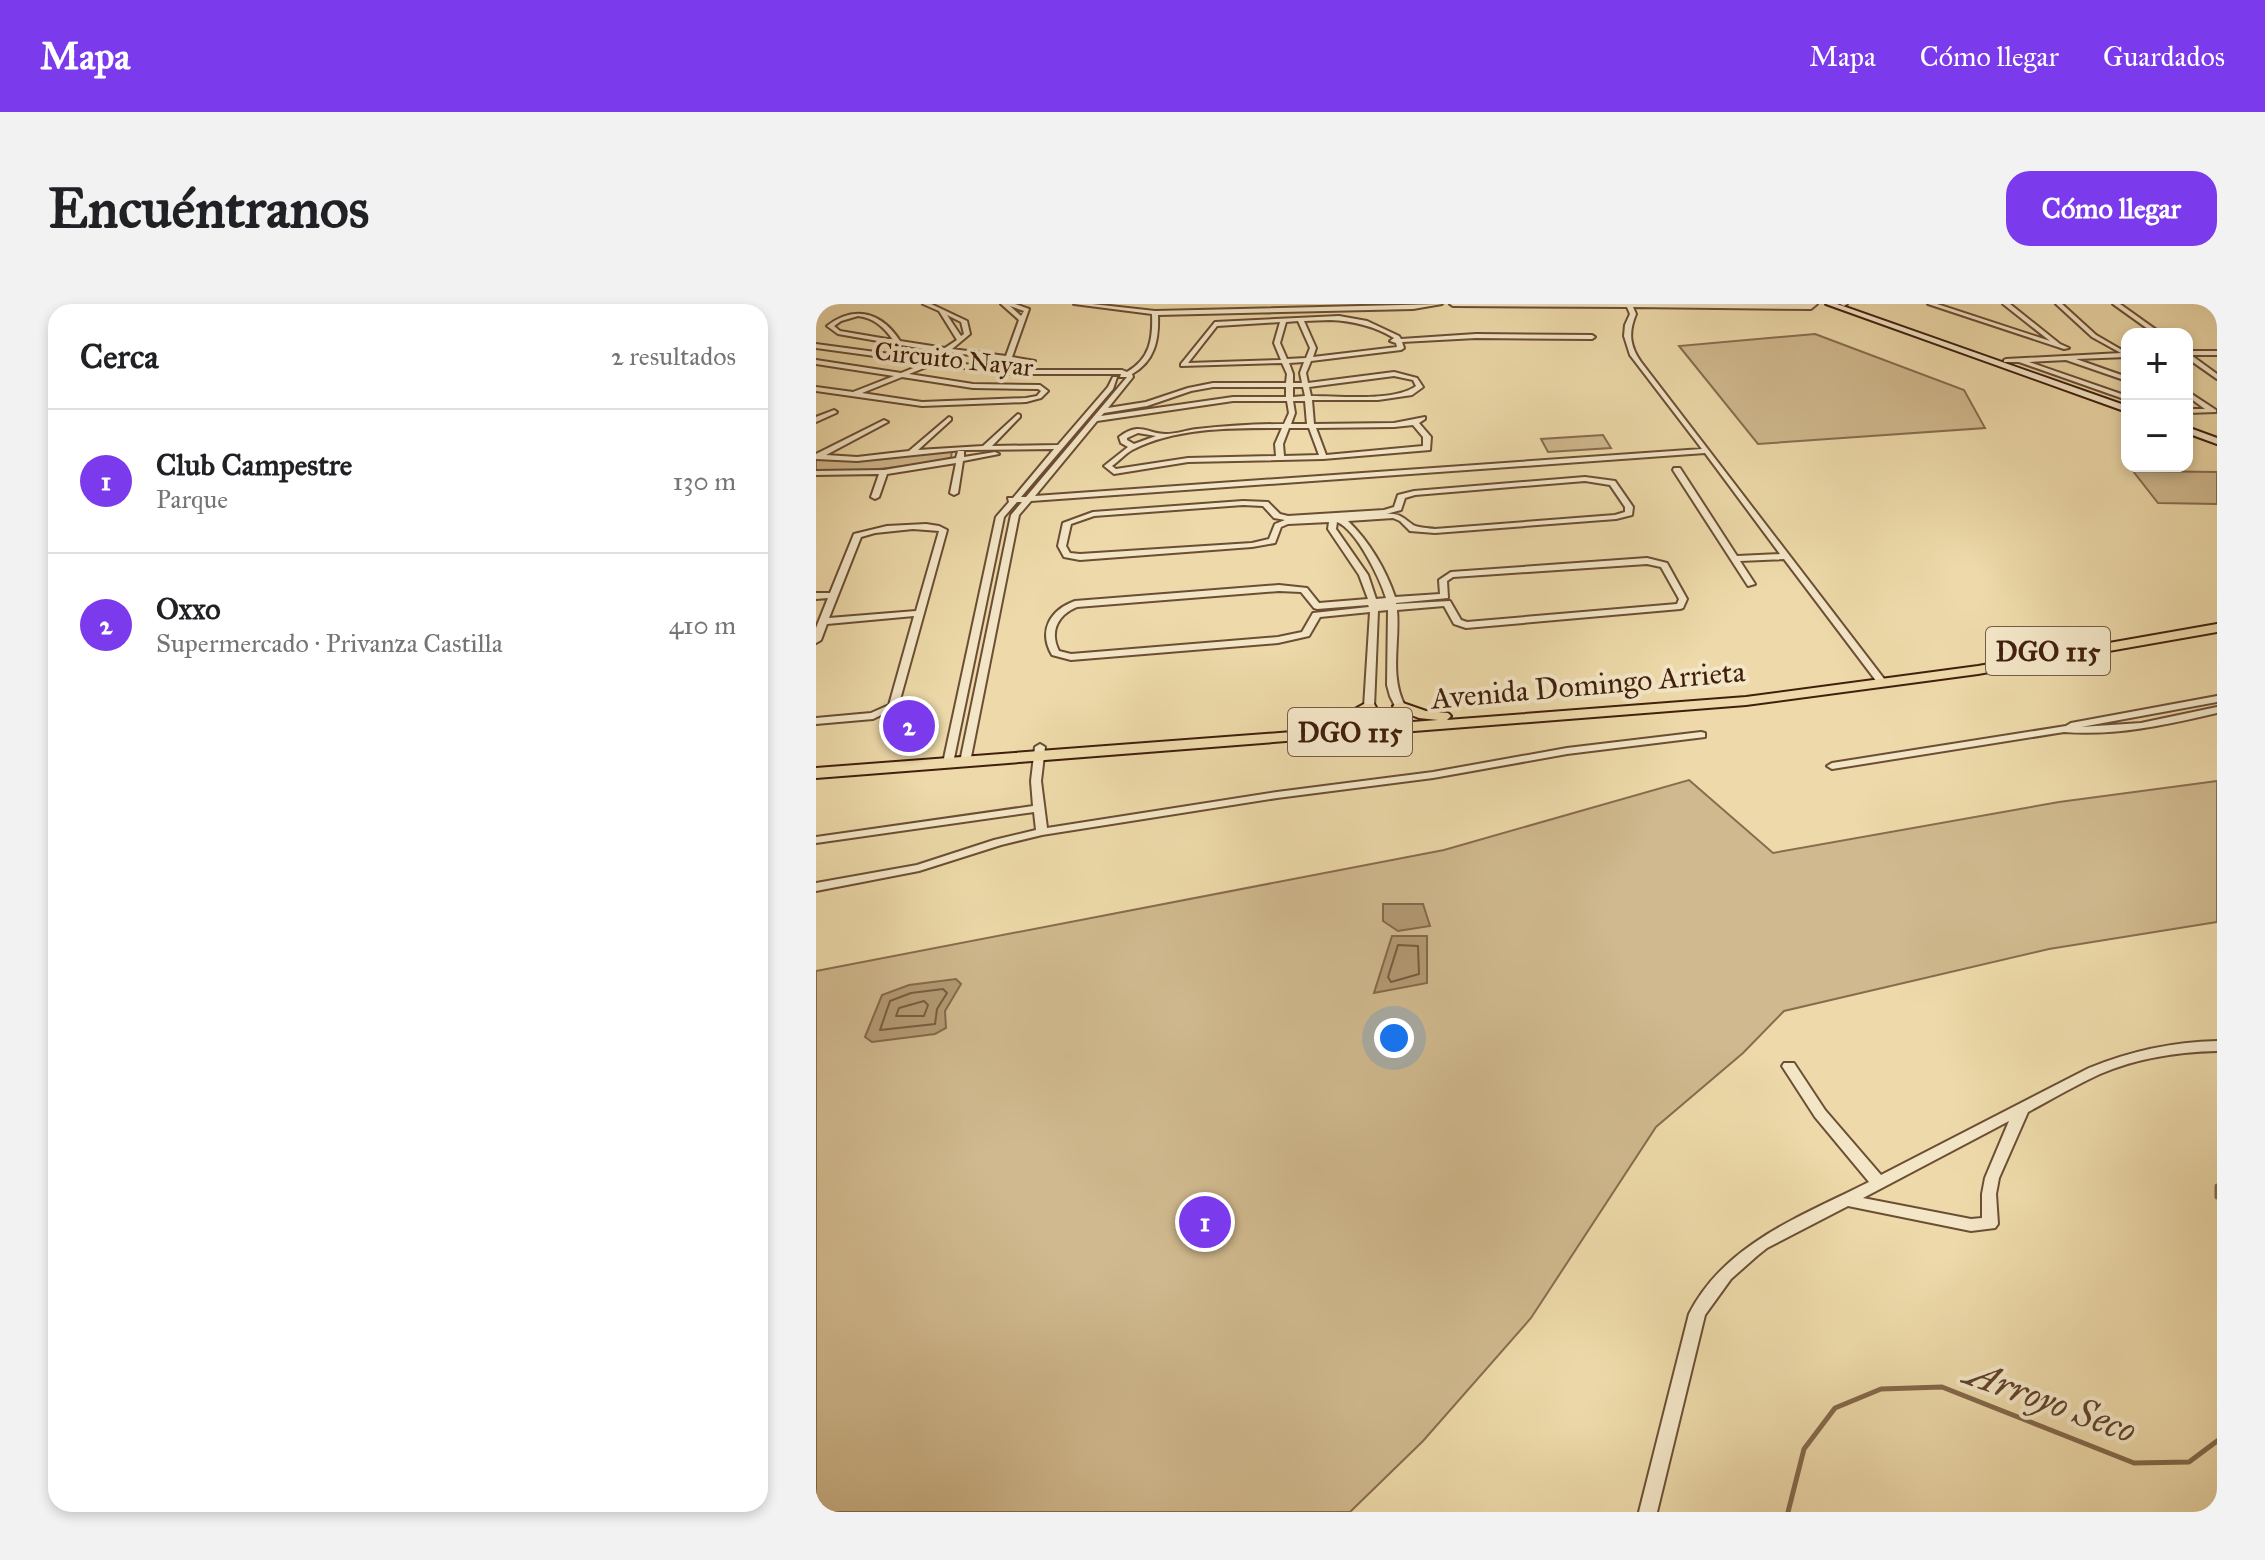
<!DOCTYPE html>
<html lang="es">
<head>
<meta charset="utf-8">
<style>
	body { margin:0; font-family:"IM FELL Great Primer",serif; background:#f2f2f2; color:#202124 }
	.controls { position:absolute; right:24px; top:24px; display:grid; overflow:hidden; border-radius:16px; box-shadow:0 4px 12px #0003 }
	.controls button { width:72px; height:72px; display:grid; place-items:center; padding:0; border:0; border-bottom:2px solid #e0e0e0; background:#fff; color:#202124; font:40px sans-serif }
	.you { position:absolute; left:578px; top:734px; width:28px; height:28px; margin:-20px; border:6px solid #fff; border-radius:50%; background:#1a73e8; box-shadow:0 0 0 12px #1a73e833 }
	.badge { display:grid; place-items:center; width:52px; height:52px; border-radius:50%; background:#7c3aed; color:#fff; font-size:26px; font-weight:700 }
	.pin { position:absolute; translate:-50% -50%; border:4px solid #fff; box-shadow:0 2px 8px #0006 }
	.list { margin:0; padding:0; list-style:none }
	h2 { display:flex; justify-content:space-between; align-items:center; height:104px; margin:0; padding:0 32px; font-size:34px }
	h2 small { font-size:26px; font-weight:400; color:#757577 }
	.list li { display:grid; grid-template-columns:52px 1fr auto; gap:24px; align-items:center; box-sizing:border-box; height:144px; padding:0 32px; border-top:2px solid #e0e0e0 }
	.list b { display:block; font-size:30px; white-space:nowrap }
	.list p { margin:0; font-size:26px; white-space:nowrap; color:#757577 }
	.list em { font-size:26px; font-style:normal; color:#757577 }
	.map { position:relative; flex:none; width:1401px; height:1208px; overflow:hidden; border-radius:24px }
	header { display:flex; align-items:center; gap:48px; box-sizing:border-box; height:112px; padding:0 40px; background:#7c3aed; color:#fff }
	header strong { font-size:38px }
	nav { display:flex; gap:44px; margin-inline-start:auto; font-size:28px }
	.intro { display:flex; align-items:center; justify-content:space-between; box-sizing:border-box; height:192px; padding:0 48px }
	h1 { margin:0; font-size:56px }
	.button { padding:20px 36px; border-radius:24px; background:#7c3aed; color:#fff; font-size:28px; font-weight:700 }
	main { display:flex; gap:48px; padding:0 48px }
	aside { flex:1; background:#fff; border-radius:24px; box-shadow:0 4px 12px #0003 }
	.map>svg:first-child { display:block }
</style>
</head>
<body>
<header>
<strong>Mapa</strong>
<nav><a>Mapa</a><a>Cómo llegar</a><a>Guardados</a></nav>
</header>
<div class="intro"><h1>Encuéntranos</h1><a class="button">Cómo llegar</a></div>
<main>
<aside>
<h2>Cerca<small>2 resultados</small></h2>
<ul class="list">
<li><span class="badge">1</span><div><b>Club Campestre</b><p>Parque</p></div><em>130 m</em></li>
<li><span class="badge">2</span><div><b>Oxxo</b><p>Supermercado · Privanza Castilla</p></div><em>410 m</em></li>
</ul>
</aside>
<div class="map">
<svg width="1401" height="1208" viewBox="0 0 1401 1208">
	<rect width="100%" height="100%" fill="#edd9a9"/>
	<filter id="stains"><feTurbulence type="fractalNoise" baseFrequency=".0025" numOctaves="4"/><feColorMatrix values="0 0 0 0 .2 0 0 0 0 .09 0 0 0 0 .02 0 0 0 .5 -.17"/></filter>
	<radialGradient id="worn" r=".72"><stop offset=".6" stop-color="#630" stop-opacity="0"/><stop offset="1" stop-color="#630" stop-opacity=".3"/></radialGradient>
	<!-- green -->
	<g fill="#d0b98e" stroke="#886c4e" stroke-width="2">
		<path d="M999,30L1148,86L1169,124L942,140L863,42Z"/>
		<path d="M787,131L795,144L732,148L725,135Z"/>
		<path d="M136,146L135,154C90,163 46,169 0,167V155H66Z"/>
		<path d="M1317,167L1401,168V200L1342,199Z"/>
		<path d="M873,476L957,549L1243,498L1401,477V618L1233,645L968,707L927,749L840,823L715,1014L607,1137L534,1208H0V667L628,546Z"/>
	</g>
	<!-- water -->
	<g fill="#b29a74" stroke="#84694b" stroke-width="2">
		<path d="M567,600H607L614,622L582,627L567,617Z"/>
		<path d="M576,632H611V679L558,689Z"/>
		<path d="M140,675L145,680L129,707L130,724L119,730L56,738L49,733L66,691L93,681Z"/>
	</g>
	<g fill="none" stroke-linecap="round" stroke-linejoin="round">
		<!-- shore -->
		<g stroke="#795c40" stroke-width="2">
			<path d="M582,641L602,642L603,670L575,678L572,673Z"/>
			<path d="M127,685L131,689L121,705L119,720L64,726L74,697L95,689Z"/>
			<path d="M108,697L112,701L108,712H80L83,704Z"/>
		</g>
		<!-- stream -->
		<g stroke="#84694b" stroke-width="5">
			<path d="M1401,882V893"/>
			<path d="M972,1208L988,1145L1019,1104L1065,1085L1126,1083L1318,1159L1373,1158L1401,1137"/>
		</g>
		<defs>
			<g id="minor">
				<path d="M107,0H115L151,17L154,30L136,45L190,52L203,16L185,0H199L213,5L196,53L219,57L216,59L131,48L128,50L125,48L22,30L11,22C39,0 66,9 84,37L129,44L141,36L123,7ZM194,2L208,7L205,12ZM131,11L145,18L148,30L145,32ZM42,12C58,14 68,23 77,36L24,27L18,22L25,17Z"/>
				<path d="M258,0H276L339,7L626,0L597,5L342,11C343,36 339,57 316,70L317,73L292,104L330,98L372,84L397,79H470L471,70L466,59L365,62V60L399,18L523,12L551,17L583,32L585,35L660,30L776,31L779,33L776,35L660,34L586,38L588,44L585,46L495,57L490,69L492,79L578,68L601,74L607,83L596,91L562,96H496L498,120L578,119L609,113V115L603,119L615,133L614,146L507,155L372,158L298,170L288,162L312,143L305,139L303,133C324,117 331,130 350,130C360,130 371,126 381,125C410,122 439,120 468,120L473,109L471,97H417L281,117L219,192L886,145L814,51L808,32L809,21L814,10L811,3L637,2L634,0H1001L995,5L817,3L820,10C812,29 814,42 825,58L1072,380L1070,382H1064L968,255L924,257L939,280L932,282L857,166L858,164H864L921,252L964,250L889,149L215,197L203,211L154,458L149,461L144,458L195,211L206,198H201L188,213L137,459L132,462L128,461L127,459L180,213L193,198L192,194H197L238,145L146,146L41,157L0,155V150L68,116L72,118L70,119L10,151L41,153L93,147L133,113L135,114V116L102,146L167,142L202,110L204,111V113L176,142L242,141L292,83L297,73H301L297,85L205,193H210L311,73H304L305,70H193L118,60L93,70L157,80L224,81L232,87L225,94L210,98L106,102L0,87V83L37,88L78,72L0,60V56L85,69L110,59L0,44V40L193,66H306L311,68C334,55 337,35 336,10ZM514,16C538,17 558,22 578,34L574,37L580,39L581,43L497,53L500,44L488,17ZM482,17L494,44L490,54L471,55L464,39L470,18ZM464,18L458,39L465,56L372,59L401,22ZM488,58L484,69L486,79H477V70L473,59ZM578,72L597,76L600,82C578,98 524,92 495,92L493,83ZM86,73L157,84L222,85L225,87L221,92L210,94L106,98L46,89ZM397,83H470V93H417L285,112L288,109L331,102L375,87ZM477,83H487L489,92L477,93ZM477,97H489L491,120H475L479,109ZM597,121L607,133V142L510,151L500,124L578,123ZM466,124L459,140L460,152L372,154L300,165L296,162C303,157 309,150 316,146C360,123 418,124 466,124ZM473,124H493L503,151L468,152L467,140ZM322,129L340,132L318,140L311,136V134Z"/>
				<path d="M1024,0H1031L1028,2Z"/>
				<path d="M1112,0H1121L1234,37L1187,0H1194L1244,40L1253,44L1248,45Z"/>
				<path d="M1240,0H1246L1280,31L1311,49V53L1260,55L1311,73V77L1250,56L1213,58L1311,92V96L1203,58H1188V56L1190,55L1305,49L1276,33Z"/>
				<path d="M1297,0H1304L1346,30H1339Z"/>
				<path d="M1371,47H1401V51H1375L1401,70V75L1371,54Z"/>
				<path d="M1371,87L1400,106V108L1371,109V105H1389L1371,92Z"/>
				<path d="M18,106L21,108L20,109L0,118V113Z"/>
				<path d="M142,147H148V153L179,148L183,150L147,157L142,189L138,191L134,189L140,159L71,170L63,193L59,195L55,193L63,170L0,171V167L68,166L140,154Z"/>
				<path d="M769,173L799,177L817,203L816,211L800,215L619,229L594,227L584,217L577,214L532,217C553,237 570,266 579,293L624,290L623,276L635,268L831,254L851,259L871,295L867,304L864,305L650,324L638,320L628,302L581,306C584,339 573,371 589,402L588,404H580L574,392L571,381L572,306L562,307L558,403L553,406L548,403L554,308L504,313L493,332L462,339L255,356L236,351C222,327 234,306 259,297L463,281L491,284L503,299L552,295L543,271L512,225L513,218L472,220L465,223L459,239L436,243L264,256L248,253L242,242L247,219L277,208L427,197L452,198L464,210L472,212L568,206L578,203L582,191L598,187ZM769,177L794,181L809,203V208L799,211L619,225C612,224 603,224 597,221C587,214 584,209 570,210L585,206L589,194L599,191ZM427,201L447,202L458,214L469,216L459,220L453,235L436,239L264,250L254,249L250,242L255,220L278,212ZM521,218C540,225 564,274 570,294L560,295L552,271L520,225ZM831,260L845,263L863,295L861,300L651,318L645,316L634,297L580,300V299L632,294L631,277L637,273ZM463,287L485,288L498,304L501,305L552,301L553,303L497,309L486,328L462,333L255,350L243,347C233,327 242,311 261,303Z"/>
				<path d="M110,220L123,222L131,226L82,403L57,415L0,420V414L55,409L73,401L98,312L11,320L5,336L0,339V324L12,294L0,295V289H14L38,230L71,222ZM97,225L123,227L100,307L13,314L45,233L59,229Z"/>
				<path d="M1401,392V398L1265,423L1325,419L1401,403V409C1350,421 1300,432 1248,428L1016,465L1011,462L1016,459L1250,422L1255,419Z"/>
				<path d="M885,428L889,429V433L751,450L617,474L461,494L226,531L185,541L103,567L0,587V579L101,561L178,536L220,526L218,508L0,539V533L217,502L215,477L219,443L224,440L229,443L225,477L231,524L461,488L617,468L751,444Z"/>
				<path d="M1401,737V747C1361,748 1321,754 1284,770C1260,781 1236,795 1212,808L1183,874L1180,890L1182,920L1179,924L1155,927L1032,902L951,944L941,952L915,975L889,1011L841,1208H823L873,1010C909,939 986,912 1053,878L999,813L966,762L968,759H978L1009,806L1065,871L1273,764C1315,747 1356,738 1401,737ZM1193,817L1169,874L1166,890V914L1155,915L1047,894Z"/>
			</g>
			<g id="secondary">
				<path d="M1010,0H1021L1311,102V108Z"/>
				<path d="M1371,123L1401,134V140L1371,129Z"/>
			</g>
			<path id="primary" d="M1401,320V328L1162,370L930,401L0,474V464L502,426L494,421L497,418L528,411L548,400H558L567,415L583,419L622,416L603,414L579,405L577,402L584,398L610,407L632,409L635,412L631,416L930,393L1162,362ZM550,411L556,421L502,426L538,417Z"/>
		</defs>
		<!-- minor casing -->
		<use href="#minor" stroke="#6b4e34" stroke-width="4"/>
		<!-- secondary casing -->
		<use href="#secondary" stroke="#401f0d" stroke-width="4"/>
		<!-- primary casing -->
		<use href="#primary" stroke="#401f0d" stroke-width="4"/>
		<!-- minor -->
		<use href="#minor" fill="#f3e6c7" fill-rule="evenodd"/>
		<!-- secondary -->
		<use href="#secondary" fill="#f3e6c7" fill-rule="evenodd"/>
		<!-- primary -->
		<use href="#primary" fill="#edd9a9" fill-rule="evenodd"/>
	</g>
	<g text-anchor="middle" stroke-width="8" stroke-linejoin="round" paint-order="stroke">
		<!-- far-street labels -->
		<g font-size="26" fill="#401f0d" stroke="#f3e6c7">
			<text transform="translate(138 55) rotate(6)" y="9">Circuito Nayar</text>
		</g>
		<!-- shield labels -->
		<g fill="#f3e6c7" stroke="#765b45" stroke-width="2">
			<rect x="1170" y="323" width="124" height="48" rx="6"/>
			<rect x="472" y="404" width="124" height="48" rx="6"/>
		</g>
		<g font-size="28" font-weight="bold" fill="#401f0d">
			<text x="1232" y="357">DGO 115</text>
			<text x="534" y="438">DGO 115</text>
		</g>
		<!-- street labels -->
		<g font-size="30" fill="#401f0d" stroke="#f3e6c7">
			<text transform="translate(772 381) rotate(-5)" y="10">Avenida Domingo Arrieta</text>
		</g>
		<!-- near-water labels -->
		<g font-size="38" font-style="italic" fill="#62442c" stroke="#f3e6c7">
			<text transform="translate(1235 1097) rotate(20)" y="13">Arroyo Seco</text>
		</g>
	</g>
	<rect width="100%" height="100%" filter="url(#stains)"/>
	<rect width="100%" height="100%" fill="url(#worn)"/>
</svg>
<div class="controls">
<button>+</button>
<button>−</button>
</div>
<div class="you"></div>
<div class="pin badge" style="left:389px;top:918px">1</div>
<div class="pin badge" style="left:93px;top:422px">2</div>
</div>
</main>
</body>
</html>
